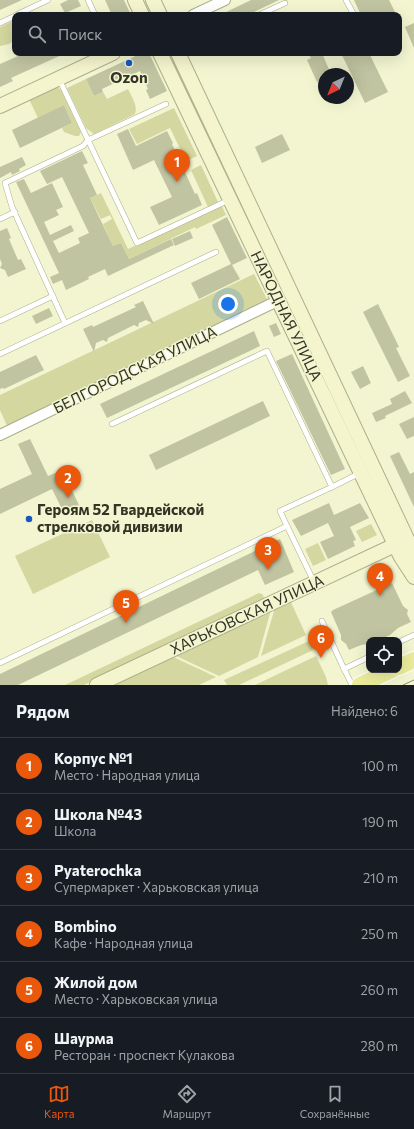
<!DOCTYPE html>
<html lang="ru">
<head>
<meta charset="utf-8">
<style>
	body { margin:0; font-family:Commissioner,sans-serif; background:#242831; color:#f1f3f6 }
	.controls { position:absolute; right:12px; bottom:12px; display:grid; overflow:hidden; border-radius:8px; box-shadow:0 4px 16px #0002 }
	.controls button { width:36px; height:36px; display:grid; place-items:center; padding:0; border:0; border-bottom:1px solid #363941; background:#171b24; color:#f1f3f6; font:20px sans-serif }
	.compass { position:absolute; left:318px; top:68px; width:36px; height:36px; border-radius:50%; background:#171b24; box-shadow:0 4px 16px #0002; rotate:223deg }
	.you { position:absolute; left:228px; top:304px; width:14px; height:14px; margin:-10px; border:3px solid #fff; border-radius:50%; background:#1a73e8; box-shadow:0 0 0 6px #1a73e833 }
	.badge { display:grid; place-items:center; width:26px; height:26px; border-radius:50%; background:#ea580c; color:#fff; font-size:13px; font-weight:700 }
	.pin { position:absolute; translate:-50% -33px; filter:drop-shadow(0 1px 2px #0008) }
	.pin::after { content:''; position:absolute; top:21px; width:14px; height:12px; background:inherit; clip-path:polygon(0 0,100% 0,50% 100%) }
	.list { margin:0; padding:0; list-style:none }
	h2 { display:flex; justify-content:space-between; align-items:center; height:52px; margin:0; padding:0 16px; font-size:17px }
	h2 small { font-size:13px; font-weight:400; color:#9ea1a6 }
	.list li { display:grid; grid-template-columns:26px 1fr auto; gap:12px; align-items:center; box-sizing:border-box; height:56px; padding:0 16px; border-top:1px solid #363941 }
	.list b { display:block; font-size:15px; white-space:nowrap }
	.list p { margin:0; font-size:13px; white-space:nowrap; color:#9ea1a6 }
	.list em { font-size:13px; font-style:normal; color:#9ea1a6 }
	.icon { flex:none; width:22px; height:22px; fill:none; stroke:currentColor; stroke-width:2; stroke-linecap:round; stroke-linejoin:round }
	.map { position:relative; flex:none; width:414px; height:685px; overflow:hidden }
	.search { position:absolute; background:#171b24; box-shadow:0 4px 16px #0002; left:12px; right:12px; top:12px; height:44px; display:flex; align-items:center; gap:10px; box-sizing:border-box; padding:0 14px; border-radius:8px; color:#9ea1a6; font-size:15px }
	.sheet { height:388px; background:#171b24 }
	nav { display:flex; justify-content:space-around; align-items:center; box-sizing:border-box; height:56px; border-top:1px solid #363941; background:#171b24; font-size:11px; color:#9ea1a6 }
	nav a { display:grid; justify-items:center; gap:2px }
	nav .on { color:#ea580c }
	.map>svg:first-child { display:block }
</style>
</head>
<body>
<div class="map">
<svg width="414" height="685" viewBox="0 0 414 685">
	<rect width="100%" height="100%" fill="#f2f5d0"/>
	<!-- green -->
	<g fill="#d4d79f">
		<path d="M15,20V40L9,44L0,46V27Z"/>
		<path d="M174,59L208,132L205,134L170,61Z"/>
		<path d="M86,79L94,96L103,92L107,99L128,89C132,97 138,106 135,114L94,134L86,128L67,88Z"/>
		<path d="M56,86L61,90L81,132L79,136H75L64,132L62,128L72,123L64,105L38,118L28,97Z"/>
		<path d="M174,108L197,156L186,161L170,128L137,144L129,129Z"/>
		<path d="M201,165L218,202L208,207L191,170Z"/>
		<path d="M101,193L128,249L222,206L226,215L196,229L195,227L129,259L121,243L113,246L103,224L112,219L110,215L101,219L90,198Z"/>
		<path d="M254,274L269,303L8,428L0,410V395Z"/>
		<path d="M92,520L110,557L33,594L15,556Z"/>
		<path d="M371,524L377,535L362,542L356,531Z"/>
		<path d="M318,543L326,560L313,566L305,549Z"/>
		<path d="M259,593L262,594L264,597L262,601L84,685H65Z"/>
		<path d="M289,598L306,635L261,656L276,604Z"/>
		<path d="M272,606L258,657L219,676L172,654Z"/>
		<path d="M309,641L313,650L239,685H227L224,680Z"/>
		<path d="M169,655L216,677L199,685H106Z"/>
		<path d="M316,656L326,677L328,685H255Z"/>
	</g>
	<!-- building -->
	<g fill="#c1c4a1">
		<path d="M0,0H22L0,10Z"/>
		<path d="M68,0H78L81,6L65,13L60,4Z"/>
		<path d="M105,0H124L131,15H112Z"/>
		<path d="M251,0H279L248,15H220Z"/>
		<path d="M354,0H389L395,12L389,15H361Z"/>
		<path d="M414,23V48L405,27Z"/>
		<path d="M25,53H66L11,78L13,81L0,87V64Z"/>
		<path d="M142,53H149L167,91L150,99L146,90L148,89L140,71L102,89L103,92L94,96L86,79Z"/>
		<path d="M308,53H322L331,74H324V78L317,82L307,60L311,58Z"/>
		<path d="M341,53H369L388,92L365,103Z"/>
		<path d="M64,105L72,123L20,148L12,130Z"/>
		<path d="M128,129L136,146L167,131L173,143L172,144L195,194L197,193L202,205L159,225L150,207L172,197L154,160L133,170L117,134Z"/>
		<path d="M282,134L290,150L262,163L255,147Z"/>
		<path d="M82,151L88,163L83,165L97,195L90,198L113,246L121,243L129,259L171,239L174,245L108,276L105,269L88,277L89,279L66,290L62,280L53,284L50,277L59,273L16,182L24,179L31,193L52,183L63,207L56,210L59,215L44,222L50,235L71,225L74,231L53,241L59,253L80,243L78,238L89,233L62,177L47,184L40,171Z"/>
		<path d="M22,157L26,165L19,169L20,171L12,175L11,172L0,178V167Z"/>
		<path d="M227,217L247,258L232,265L240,279L199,299L191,283L231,264L212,225Z"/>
		<path d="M7,228L11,238L9,239L18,260L21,259L26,269L8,277L5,270L0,268L2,264L0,259V231Z"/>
		<path d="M190,231L193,238L175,246L172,239Z"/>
		<path d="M143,301L154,324L146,320L139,323L138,327L134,325L108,338L107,342L103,340L96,343L94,352L83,329L92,325L93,327L136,307L134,305Z"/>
		<path d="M378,304L399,347L396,348L410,376L398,382L363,312Z"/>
		<path d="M49,308L53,316L36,324L32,316Z"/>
		<path d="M276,323L281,334L274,337L269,326Z"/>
		<path d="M254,331L260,346L107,418L100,404Z"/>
		<path d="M292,354L345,469L331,475L276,361Z"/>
		<path d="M36,355L44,370L4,389L3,388L0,389V372Z"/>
		<path d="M363,366L371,383L360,389L351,372Z"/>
		<path d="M405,391L412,403L385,416L386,418L376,422L372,413L392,404L390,399Z"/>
		<path d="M263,401L270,416L156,470L149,455Z"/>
		<path d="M414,417V436L407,439L399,424Z"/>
		<path d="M30,439L48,476L62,470L79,505L64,513L52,489L0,514V489L32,474L18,444Z"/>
		<path d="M399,452L410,474L414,472V507L390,456Z"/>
		<path d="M329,503L334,515L360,503L369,518L350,527L356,540L353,541L355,546L328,559L320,542L334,536L328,523L301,536L292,520Z"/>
		<path d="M280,539L294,572L265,585L258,570L18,685H0V674Z"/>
		<path d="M392,583L403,606L408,610L407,614L411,622L398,628L390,635L381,639L369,640V644L361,645L349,650L346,644L341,640V635L331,612L333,610Z"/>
	</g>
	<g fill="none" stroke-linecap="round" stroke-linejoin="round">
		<defs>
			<g id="lane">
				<path d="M88,0L95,15"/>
				<path d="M346,0L354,15"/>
				<path d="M16,15L48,0"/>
				<path d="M259,15L285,3"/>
				<path d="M0,23L15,16"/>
				<path d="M59,79L137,243L229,200"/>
				<path d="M0,219L15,212"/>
				<path d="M0,321L53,296"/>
				<path d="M65,323L12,207L5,183L83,146L88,140L166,104"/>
				<path d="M0,354L216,252"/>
				<path d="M332,487L360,473"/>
				<path d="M287,526L314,582"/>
				<path d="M322,621L344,669"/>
				<path d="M399,642L414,635"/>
				<path d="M0,663L287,526L280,511L332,487L267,351L112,424"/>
				<path d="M352,685L344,669L369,657"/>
			</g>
			<g id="street">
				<path d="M193,15L225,0"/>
				<path d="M0,435L271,304"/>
			</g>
			<g id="secondary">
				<path d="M135,0L142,15"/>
				<path d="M153,0L160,15"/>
				<path d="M160,53L401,557L414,577"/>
				<path d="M178,53L408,541L414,559"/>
				<path d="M0,106L113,53"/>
				<path d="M97,685L395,545"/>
			</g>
			<g id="primary">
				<path d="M399,667L414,660"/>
				<path d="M360,685L392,670"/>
			</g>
		</defs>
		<!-- lane casing -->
		<use href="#lane" stroke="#acaf8c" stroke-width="6"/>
		<!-- street casing -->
		<use href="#street" stroke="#acaf8c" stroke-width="12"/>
		<!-- secondary casing -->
		<use href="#secondary" stroke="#acaf8c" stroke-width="16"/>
		<!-- primary casing -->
		<use href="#primary" stroke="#fff" stroke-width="18"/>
		<!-- lane -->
		<use href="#lane" stroke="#fff" stroke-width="5"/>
		<!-- street -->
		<use href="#street" stroke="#fff" stroke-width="10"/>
		<!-- secondary -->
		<use href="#secondary" stroke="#f4f5cd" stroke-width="14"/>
		<!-- primary -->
		<use href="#primary" stroke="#eaec9b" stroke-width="16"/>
		<!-- tram -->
		<path stroke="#8d8f76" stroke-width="1" d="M403,685L414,680"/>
	</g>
	<!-- markers -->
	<g fill="#1657c2" stroke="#f2f5d0" stroke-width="1.5">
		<circle cx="129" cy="63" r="4"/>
		<circle cx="29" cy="519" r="4"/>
	</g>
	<g text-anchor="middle" stroke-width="3" stroke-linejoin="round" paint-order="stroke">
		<!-- poi labels -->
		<g font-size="15" font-weight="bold" fill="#333426" stroke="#f2f5d0">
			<text x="129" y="83">Ozon</text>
			<text x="37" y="515" text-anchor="start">Героям 52 Гвардейской<tspan x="37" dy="17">стрелковой дивизии</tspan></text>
		</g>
		<!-- street labels -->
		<g font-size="15" fill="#333426" stroke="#f2f5d0">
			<text transform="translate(286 316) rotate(64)" y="5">НАРОДНАЯ УЛИЦА</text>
			<text transform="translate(135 370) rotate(-26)" y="5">БЕЛГОРОДСКАЯ УЛИЦА</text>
			<text transform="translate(247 615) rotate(-25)" y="5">ХАРЬКОВСКАЯ УЛИЦА</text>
		</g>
	</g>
</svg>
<div class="controls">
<button><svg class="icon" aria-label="locate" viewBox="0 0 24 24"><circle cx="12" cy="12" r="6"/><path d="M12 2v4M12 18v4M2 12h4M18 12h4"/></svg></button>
</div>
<svg class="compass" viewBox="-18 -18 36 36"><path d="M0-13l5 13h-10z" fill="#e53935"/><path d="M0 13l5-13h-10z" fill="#9ea1a6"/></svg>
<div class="you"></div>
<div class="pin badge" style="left:177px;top:182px">1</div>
<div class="pin badge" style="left:68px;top:498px">2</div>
<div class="pin badge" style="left:268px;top:570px">3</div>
<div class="pin badge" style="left:380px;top:596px">4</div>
<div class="pin badge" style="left:126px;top:623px">5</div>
<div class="pin badge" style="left:321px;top:658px">6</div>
<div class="search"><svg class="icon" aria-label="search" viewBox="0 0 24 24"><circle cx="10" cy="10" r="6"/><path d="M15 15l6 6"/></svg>Поиск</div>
</div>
<section class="sheet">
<h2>Рядом<small>Найдено: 6</small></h2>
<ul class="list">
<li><span class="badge">1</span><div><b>Корпус №1</b><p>Место · Народная улица</p></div><em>100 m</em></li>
<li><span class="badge">2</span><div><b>Школа №43</b><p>Школа</p></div><em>190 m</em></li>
<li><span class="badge">3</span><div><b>Pyaterochka</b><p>Супермаркет · Харьковская улица</p></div><em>210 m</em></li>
<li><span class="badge">4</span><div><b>Bombino</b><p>Кафе · Народная улица</p></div><em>250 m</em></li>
<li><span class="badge">5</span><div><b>Жилой дом</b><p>Место · Харьковская улица</p></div><em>260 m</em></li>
<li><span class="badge">6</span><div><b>Шаурма</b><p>Ресторан · проспект Кулакова</p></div><em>280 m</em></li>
</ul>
</section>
<nav>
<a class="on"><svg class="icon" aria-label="map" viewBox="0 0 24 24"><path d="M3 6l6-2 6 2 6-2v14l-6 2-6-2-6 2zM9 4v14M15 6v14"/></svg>Карта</a>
<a><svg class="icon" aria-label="directions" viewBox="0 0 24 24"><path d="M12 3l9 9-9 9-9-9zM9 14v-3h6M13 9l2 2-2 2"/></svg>Маршрут</a>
<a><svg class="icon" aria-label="saved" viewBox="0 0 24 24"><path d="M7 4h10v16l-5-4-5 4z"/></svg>Сохранённые</a>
</nav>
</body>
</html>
